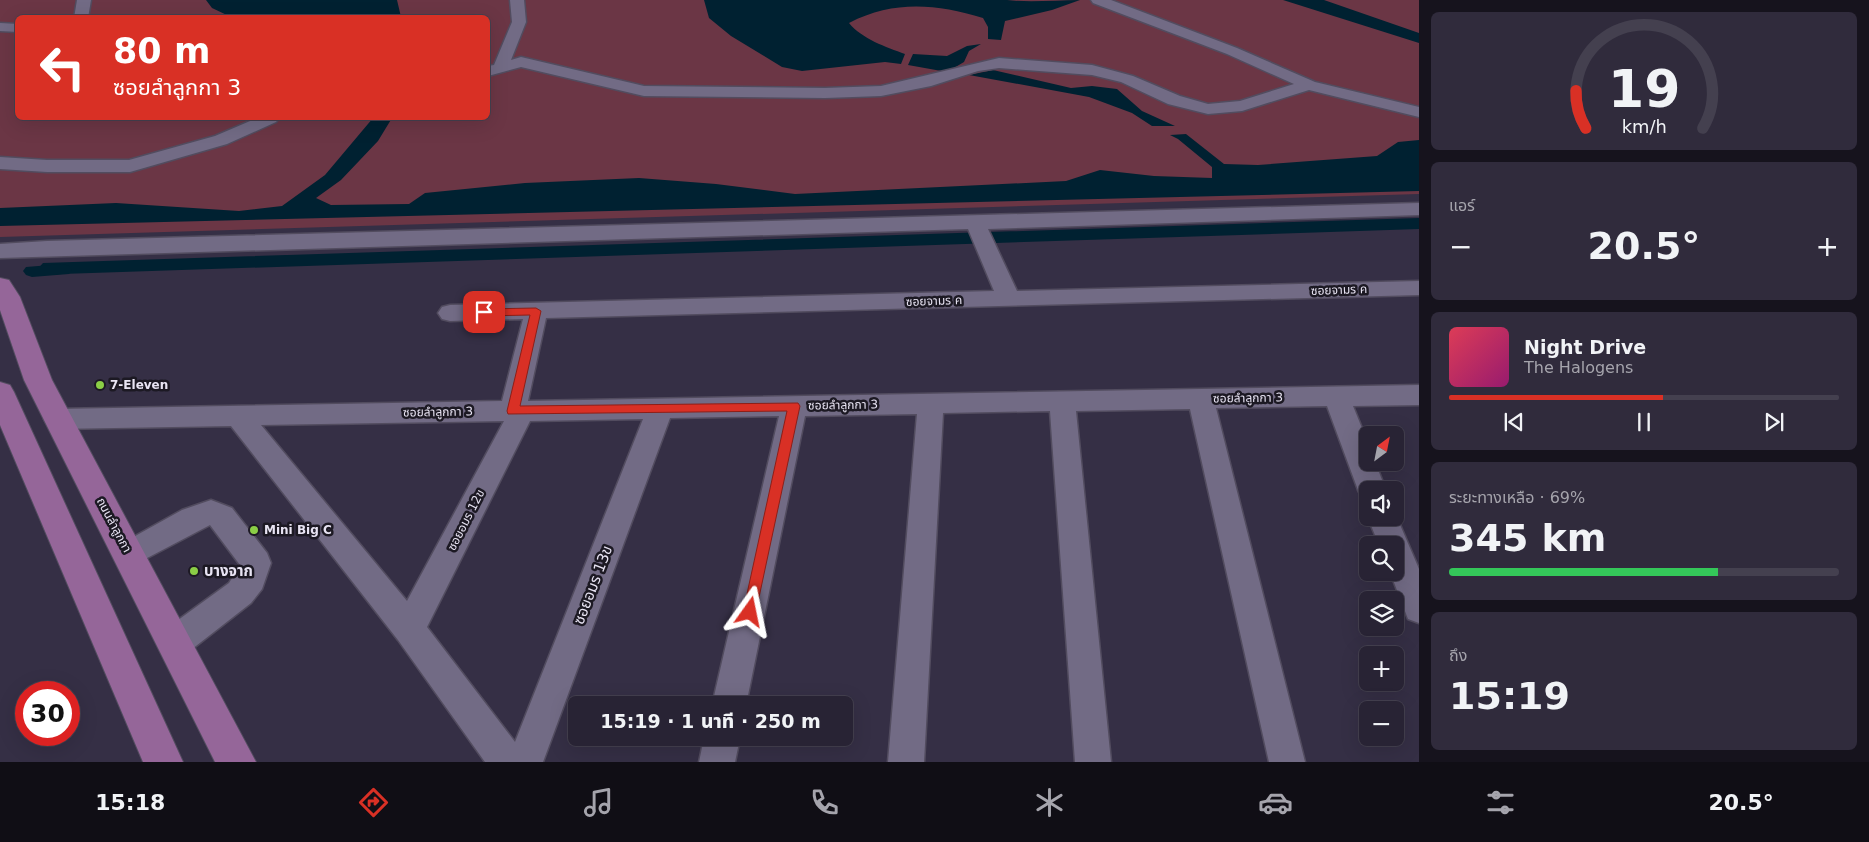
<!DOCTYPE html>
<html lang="th">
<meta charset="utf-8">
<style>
body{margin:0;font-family:"DejaVu Sans","Noto Sans Thai",sans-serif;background:#302b3c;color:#f1f3f6;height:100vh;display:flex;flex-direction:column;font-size:19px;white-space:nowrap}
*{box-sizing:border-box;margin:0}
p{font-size:16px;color:#a5a4ac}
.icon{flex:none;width:28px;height:28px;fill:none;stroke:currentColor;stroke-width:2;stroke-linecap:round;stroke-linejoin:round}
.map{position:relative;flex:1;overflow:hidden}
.side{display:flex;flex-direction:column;gap:12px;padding:12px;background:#16131d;width:450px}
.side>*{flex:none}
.guide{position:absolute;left:15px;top:15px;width:475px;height:105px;border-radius:8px;box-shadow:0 5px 20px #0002,0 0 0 1px #44404f;background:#d93025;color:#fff;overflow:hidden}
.needle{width:32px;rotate:32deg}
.fabs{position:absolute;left:1359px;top:426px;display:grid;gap:10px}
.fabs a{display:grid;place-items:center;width:45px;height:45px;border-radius:8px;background:#282334;box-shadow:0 5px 20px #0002,0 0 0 1px #44404f;font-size:25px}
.speed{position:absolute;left:15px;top:681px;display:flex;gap:10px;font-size:25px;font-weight:700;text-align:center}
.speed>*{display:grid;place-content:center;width:65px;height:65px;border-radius:50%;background:#282334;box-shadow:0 5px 20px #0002,0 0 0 1px #44404f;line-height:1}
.speed .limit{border:8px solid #d22;background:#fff;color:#111}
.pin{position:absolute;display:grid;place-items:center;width:42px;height:42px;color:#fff;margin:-21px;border-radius:10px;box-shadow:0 2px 8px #0006}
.me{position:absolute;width:55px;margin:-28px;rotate:12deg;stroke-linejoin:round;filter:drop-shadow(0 0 4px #0008)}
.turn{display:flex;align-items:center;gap:18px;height:105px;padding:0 15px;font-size:22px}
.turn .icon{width:65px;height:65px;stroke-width:2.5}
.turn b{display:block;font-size:35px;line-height:42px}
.big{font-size:38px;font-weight:800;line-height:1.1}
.side .card{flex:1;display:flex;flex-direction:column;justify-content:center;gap:8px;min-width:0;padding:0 18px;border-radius:8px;background:#302b3c}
.side .dial{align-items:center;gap:0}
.dial svg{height:130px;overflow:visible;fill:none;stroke:#44404f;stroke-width:7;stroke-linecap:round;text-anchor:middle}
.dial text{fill:#f1f3f6;stroke:none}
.song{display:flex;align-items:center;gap:15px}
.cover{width:60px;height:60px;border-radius:8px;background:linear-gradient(135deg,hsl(350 70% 55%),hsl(320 70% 35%))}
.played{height:5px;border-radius:2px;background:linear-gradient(90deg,#d93025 55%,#44404f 55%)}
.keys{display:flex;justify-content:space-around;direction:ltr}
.heat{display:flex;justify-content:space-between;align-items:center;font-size:28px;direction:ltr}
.charge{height:8px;border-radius:4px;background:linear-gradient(90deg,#34c759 69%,#44404f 0)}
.trip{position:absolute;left:568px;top:696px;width:285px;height:50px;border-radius:8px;background:#282334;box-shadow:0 5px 20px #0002,0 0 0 1px #44404f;font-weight:800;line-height:50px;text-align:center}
.menu{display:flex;height:80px;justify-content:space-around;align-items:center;background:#100e15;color:#a5a4ac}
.menu .icon{width:35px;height:35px}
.menu .selected{color:#d93025}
.menu b{font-size:22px;color:#f1f3f6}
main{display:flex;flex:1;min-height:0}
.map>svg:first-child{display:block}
.green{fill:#6b3645;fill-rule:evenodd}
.water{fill:#002131}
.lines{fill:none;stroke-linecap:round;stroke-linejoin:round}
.canal{fill:#002131;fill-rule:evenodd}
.minor-casing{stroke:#524c5f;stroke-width:3}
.major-casing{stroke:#524c5f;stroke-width:2}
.minor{fill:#726b85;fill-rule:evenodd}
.major{fill:#956699;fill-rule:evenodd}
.route{fill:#d93025;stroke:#8d1f18}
.poi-dot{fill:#8bce46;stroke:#1c1923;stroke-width:2}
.labels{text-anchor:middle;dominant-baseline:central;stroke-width:5;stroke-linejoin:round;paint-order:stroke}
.street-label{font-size:12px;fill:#e8e4f3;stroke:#1c1923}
.poi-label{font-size:12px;font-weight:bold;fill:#e8e4f3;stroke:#1c1923;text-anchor:start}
.near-poi-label{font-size:15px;font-weight:bold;fill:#e8e4f3;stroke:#1c1923;text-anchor:start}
.near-street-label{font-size:15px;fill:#e8e4f3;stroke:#1c1923}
</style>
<main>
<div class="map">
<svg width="1419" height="762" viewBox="0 0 1419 762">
<rect width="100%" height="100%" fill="#352f45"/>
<!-- green -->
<path class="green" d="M0,0H1419V194L0,237ZM18,18H488V118H18Z"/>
<!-- water -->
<path class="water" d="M206,0H397L401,17H231L212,8Z
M704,0H1007C1031,3 1055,0 1080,0L1052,10L1005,21L1001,40L988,39V27L983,18C936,4 894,0 849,23C862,39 886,47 905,54L901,64L885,62L802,71L782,67L731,36L709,18Z
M1283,0H1324L1419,33V43Z
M981,44L969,51L964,62L947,72L908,65L913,54L947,56L967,46Z
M993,70L1071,88L1092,86L1117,89L1142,111L1175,126H1152L1132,113L1089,97L969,75Z
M373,118H392L378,141L341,180L316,198L331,205L409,204L425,193L525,183L639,178L716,184L795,194L1066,181L1100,170L1154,176L1212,178V167L1178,139L1170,135L1186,134L1224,164L1258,165L1377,156L1398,142L1419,140V191L0,226V208L116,203L239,211L282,206L325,175Z
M1419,218V229L32,275L43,263Z"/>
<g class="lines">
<!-- canal -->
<path class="canal" d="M63,264L69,266L72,270L69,274L32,277L26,275L23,271L26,267Z"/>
<defs>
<path id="minor" d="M77,0H91L88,18H74Z
M510,0H524L526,22L511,60L521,57L644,86L825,88L881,86L999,58L1092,65L1133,76L1180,96L1208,104L1240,101L1294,84L1227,54L1093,3L1091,0H1111L1237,48L1315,82L1419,107V117L1309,90L1242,111L1208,114L1168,104L1121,82L1092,75L999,68L978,71L931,86L881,96L825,98L644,96L521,67L488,76V66L494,65L512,22Z
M0,23L18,24V32L0,31Z
M257,118H279L276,122L227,144L130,172H47L0,169V157L47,160H129L215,136Z
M1419,203V215L988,229L1017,291L1419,281V295L546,318L528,401L1419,385V405L1353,406L1368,443V462H1375L1386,490H1368V500L1362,498L1358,490L1327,406L1216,408L1305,762H1269L1190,409L1076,411L1111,762H1075L1050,411L943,413L924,762H888L917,414L805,416L746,705H712L779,416L670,418L543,762H485L398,640L231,426L57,429L48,426L44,419L48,412L57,409L502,401L523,319L450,321L442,319L438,313L442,307L450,305L994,291L968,229L0,258V244L47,241ZM643,419L515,742L427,627L530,421ZM504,421L407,601L261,425Z
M211,500L232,508L267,553L271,563L262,589L251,603L187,653L175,658L163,653L159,642L163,631L229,583L240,565L210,525L130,567L119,563L115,554L119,545L182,510Z
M1395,513L1419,569V623L1408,619L1390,572H1395V545H1379L1368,518H1395Z
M704,738H740L735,762H699Z"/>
<path id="major" d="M0,278L9,280L20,297L52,380L256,762H215L24,380L0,310Z
M0,382L10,385L14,392L183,762H143L0,425Z"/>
</defs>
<!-- minor casing -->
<use href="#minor" class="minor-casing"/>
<!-- major casing -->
<use href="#major" class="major-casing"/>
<!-- minor -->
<use href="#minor" class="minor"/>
<!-- major -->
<use href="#major" class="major"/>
</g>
<!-- route -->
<path class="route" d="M536,308L541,311L520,406L798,403L800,406L755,616L750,618L745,616L743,612L787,411L508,414L507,411L530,315L484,316L479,312L484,309Z"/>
<!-- markers -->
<g class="poi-dot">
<circle cx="100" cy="385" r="5"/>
<circle cx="254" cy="530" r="5"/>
<circle cx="194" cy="571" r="5"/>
</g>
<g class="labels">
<!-- street labels -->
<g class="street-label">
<text transform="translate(1339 290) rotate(-2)">ซอยจามร ค</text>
<text transform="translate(934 301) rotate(-2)">ซอยจามร ค</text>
<text transform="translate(1248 398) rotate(-1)">ซอยลำลูกกา 3</text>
<text transform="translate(843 405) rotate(-1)">ซอยลำลูกกา 3</text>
<text transform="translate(438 412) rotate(-1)">ซอยลำลูกกา 3</text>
<text transform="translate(466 520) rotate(-63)">ซอยอมร 12ข</text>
<text transform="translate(114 525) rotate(62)">ถนนลำลูกกา</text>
</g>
<!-- poi labels -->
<g class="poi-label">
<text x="110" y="385">7-Eleven</text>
<text x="264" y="530">Mini Big C</text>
</g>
<!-- near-poi labels -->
<g class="near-poi-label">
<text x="204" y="571">บางจาก</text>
</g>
<!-- near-street labels -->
<g class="near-street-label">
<text transform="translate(593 585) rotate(-69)">ซอยอมร 13ข</text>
</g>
</g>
</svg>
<div class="fabs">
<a><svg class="needle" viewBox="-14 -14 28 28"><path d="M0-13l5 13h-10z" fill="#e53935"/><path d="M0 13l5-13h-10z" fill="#a5a4ac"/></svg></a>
<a><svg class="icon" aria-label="sound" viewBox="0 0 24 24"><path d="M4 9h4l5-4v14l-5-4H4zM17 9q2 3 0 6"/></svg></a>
<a><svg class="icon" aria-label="search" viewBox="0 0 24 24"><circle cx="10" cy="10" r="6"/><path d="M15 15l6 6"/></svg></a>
<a><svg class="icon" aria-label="layers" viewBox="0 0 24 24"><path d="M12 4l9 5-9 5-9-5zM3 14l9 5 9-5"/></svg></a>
<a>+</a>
<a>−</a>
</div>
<div class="speed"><div class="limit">30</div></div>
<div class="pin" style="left:484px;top:312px;background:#d93025"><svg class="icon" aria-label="arrive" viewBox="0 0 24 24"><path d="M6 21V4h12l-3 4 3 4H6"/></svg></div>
<svg class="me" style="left:750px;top:612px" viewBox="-20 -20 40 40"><path d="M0-17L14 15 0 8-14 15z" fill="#d93025" stroke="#fff" stroke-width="4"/></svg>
<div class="trip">15:19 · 1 นาที · 250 m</div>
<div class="guide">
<div class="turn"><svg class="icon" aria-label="left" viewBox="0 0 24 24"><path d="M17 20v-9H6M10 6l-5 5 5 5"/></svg><div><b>80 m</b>ซอยลำลูกกา 3</div></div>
</div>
</div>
<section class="side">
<div class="card dial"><svg viewBox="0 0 100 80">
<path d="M14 69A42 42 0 1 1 86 69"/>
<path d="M14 69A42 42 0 0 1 8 46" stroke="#d93025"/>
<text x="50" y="56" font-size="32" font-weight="700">19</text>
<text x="50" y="72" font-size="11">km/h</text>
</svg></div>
<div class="card"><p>แอร์</p>
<div class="heat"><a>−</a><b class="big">20.5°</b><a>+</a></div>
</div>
<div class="card">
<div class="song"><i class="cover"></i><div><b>Night Drive</b><p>The Halogens</p></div></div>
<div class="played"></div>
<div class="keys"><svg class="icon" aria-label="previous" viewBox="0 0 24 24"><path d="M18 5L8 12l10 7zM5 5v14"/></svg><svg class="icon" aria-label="pause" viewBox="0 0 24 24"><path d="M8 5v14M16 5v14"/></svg><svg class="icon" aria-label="next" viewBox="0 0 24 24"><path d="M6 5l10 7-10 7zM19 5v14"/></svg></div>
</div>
<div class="card"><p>ระยะทางเหลือ · 69%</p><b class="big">345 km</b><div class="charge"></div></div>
<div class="card"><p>ถึง</p><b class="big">15:19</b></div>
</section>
</main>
<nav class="menu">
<b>15:18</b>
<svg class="icon selected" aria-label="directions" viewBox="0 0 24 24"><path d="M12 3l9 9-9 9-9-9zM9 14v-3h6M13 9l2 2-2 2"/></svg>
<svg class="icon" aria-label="music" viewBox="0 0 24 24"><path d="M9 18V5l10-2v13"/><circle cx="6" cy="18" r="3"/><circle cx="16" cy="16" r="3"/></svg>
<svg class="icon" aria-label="phone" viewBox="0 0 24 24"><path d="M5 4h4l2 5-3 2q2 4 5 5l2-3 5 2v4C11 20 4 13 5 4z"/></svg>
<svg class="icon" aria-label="climate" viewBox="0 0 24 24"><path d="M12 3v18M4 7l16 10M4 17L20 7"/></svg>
<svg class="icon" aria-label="car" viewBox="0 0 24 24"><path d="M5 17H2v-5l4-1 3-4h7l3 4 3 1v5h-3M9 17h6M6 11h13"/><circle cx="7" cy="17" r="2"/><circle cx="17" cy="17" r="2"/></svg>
<svg class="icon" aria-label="filters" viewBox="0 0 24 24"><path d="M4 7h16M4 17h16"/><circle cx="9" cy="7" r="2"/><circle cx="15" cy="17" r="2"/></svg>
<b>20.5°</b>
</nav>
